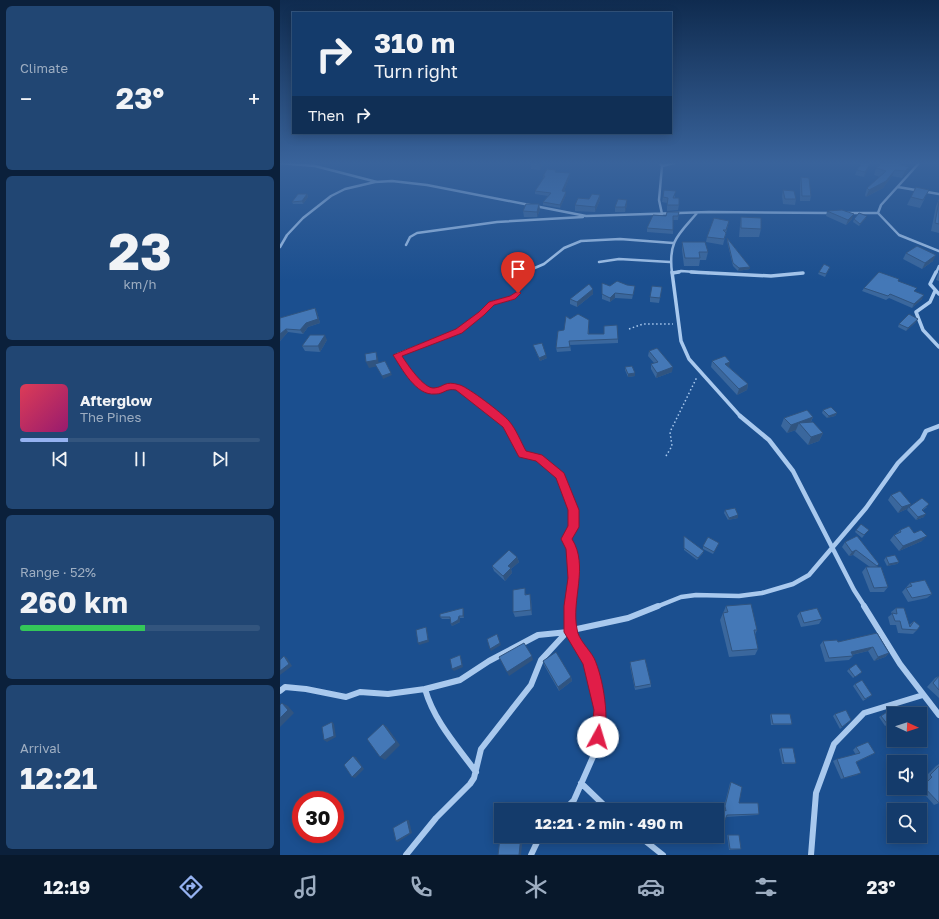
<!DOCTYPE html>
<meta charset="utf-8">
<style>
body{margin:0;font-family:"Golos Text",sans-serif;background:#214673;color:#f1f3f6;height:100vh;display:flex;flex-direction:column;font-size:15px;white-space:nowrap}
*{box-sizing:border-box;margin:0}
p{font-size:13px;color:#9dadc1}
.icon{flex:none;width:22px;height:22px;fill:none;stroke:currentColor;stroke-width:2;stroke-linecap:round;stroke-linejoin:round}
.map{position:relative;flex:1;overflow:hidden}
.panel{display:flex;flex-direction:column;gap:6px;padding:6px;background:#0b203b;width:280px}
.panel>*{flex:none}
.guide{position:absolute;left:12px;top:12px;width:380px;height:122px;border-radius:0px;box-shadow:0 2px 10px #0003,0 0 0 1px #33557e;background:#143b6b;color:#f1f3f6;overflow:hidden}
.needle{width:26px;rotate:93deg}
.fabs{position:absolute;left:607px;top:707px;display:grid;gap:8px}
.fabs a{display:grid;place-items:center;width:40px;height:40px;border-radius:0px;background:#143b6b;box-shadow:0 2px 10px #0003,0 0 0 1px #33557e;font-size:20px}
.speed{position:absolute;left:12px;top:791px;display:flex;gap:8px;font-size:20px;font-weight:700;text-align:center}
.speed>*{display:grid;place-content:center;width:52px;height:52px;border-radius:50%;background:#143b6b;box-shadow:0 2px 10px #0003,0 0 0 1px #33557e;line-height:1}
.speed .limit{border:6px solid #d22;background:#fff;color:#111}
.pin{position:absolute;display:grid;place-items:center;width:34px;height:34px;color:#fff;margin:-41px -17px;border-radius:50% 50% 50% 0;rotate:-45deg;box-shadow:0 0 4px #0007}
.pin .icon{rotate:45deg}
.me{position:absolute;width:44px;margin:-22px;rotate:6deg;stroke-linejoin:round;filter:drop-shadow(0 0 3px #0008)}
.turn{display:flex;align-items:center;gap:14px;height:84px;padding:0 16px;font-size:18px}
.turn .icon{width:52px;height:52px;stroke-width:2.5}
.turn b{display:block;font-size:28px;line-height:34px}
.then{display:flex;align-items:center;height:38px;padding:0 16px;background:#0003;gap:8px;font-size:15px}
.big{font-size:30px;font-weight:700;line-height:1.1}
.panel .card{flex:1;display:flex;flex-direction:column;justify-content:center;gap:6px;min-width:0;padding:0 14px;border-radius:6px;background:#214673}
.panel .dial{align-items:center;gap:0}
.dial b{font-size:52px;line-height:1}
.song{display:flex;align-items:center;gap:12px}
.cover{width:48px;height:48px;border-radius:6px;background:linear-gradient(135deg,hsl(350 70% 55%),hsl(320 70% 35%))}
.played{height:4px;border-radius:2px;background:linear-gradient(90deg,#95b2f1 20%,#33557e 20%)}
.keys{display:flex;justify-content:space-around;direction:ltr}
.heat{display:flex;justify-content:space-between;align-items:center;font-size:22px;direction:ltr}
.charge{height:6px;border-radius:3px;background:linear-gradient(90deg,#34c759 52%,#33557e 0)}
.trip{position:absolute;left:214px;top:803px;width:230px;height:40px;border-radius:0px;background:#143b6b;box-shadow:0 2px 10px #0003,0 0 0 1px #33557e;font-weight:700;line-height:40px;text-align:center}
.dock{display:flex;height:64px;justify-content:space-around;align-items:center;background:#08182b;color:#9dadc1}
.dock .icon{width:28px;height:28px}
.dock .active{color:#95b2f1}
.dock b{font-size:18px;color:#f1f3f6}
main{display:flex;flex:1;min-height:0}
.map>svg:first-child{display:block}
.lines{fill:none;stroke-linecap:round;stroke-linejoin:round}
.path{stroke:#a9c9ee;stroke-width:1.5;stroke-dasharray:1.5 2.5;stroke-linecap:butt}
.minor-far3{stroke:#a9c9ee;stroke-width:2.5}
.minor-far2{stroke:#a9c9ee;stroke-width:3.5}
.minor-far1{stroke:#a9c9ee;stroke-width:4.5}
.minor{stroke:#a9c9ee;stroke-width:6}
.wall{fill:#3a679d}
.shaded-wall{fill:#305480}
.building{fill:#4478b7;stroke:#305480}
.route{fill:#e11d48;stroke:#92132f}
</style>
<main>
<section class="panel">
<div class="card"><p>Climate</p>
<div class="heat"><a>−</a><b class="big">23°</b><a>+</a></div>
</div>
<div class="card dial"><b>23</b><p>km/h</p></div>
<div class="card">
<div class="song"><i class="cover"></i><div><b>Afterglow</b><p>The Pines</p></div></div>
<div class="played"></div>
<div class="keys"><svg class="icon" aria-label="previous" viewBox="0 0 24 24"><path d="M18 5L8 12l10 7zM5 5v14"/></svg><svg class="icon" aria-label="pause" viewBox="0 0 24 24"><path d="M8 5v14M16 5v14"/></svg><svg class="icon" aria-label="next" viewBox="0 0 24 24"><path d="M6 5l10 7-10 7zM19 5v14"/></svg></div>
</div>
<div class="card"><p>Range · 52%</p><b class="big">260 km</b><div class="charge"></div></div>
<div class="card"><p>Arrival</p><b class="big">12:21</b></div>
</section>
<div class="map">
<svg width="659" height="855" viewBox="0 0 659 855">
<rect width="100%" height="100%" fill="#1b4f8f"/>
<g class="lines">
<!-- path -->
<path class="path" d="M349,329L363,324H393
M386,456L392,446L390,432L417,377"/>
<!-- minor-far3 -->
<path class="minor-far3" d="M379,162L382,166L379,200L382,214
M640,162L601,205L598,213L619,235L659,251
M0,163L35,166L97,182
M382,166L398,162
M618,187L659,194
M566,213H598
M126,245L130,237L137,233L217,222L303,217
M0,247L7,235L23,218L51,196L65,189L95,182L112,181L147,185L306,216L429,212L551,213
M319,262L339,259L390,262
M243,273L264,264L284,248L301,241L340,239L393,243
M392,273C388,241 398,235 417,213
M394,273L401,271L429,273
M656,273L659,266"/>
<!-- minor-far2 -->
<path class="minor-far2" d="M392,272L401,341L409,359L461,417
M411,272L491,276L523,273
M656,272L650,284L659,294
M392,273L399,272
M655,291L650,302L636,312L643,330L659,347
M219,417C209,410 189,392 179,388C167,383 165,390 156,392C142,395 124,365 117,355L179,331L202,314L212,303L232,298L238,293V286L244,272"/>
<!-- minor-far1 -->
<path class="minor-far1" d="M217,416L227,424L243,454L259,458L280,476L294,510L293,527L286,539C299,559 292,585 290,607
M460,416L489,440L513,471L574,590L585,607
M376,607L401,597L416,595L459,596L482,593L513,584L529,575L586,508L618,463L642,439L646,431L659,426"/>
<!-- minor -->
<path class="minor" d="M584,606L620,664L659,715
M145,689L180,680L209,661L258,635L288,632
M0,691L5,687L26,689L66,697L80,692L108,694L145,689C154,721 177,746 196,772
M301,783L329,810
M284,810L294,800L316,750L321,710L309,662L290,632V606
M359,836L383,855
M126,855L156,818L190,784L194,778L201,749L251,685L261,660L285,634L297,629L348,618L378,606
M251,855L260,836
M531,855L536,793L554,744L584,713L643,695"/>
</g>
<!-- wall -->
<path class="wall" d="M251,162H263L260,170L251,169Z
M629,167L626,174L622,178L612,176L603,188L586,197L585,195L587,188L600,177L594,175L596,168Z
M588,169L584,177L575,175L577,170Z
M276,170V172L290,176L284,191L286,192V195L280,208L263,205V202L268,196L255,194V191L263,179V176Z
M521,177L531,196L530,201H520V182Z
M384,190L395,196V198L399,205L398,210L387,211V203L382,202Z
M503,190L516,199L515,205L503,204L502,196Z
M27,194L28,197L23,204H13L12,202Z
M320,195V200L315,212L295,211V205Z
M631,197L645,198L640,208L627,205Z
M659,199V233L651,231L656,206Z
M259,204L260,210L257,217H244L243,211Z
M347,205L345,212H335V207Z
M547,211L572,219L566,225L546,216Z
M399,212L398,220H393V234L367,232V228L386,216Z
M461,217L481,229L479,237H459L460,225Z
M586,218L579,226L573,222L574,219Z
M449,221L443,245L426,242L427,237Z
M447,238L470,267V269L458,271L453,266L447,241Z
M402,242L428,252L426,260H420L419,266H404L402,250Z
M626,253L653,261L642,269L623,259Z
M550,267L545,277L538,274L539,272Z
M659,271V281L656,280Z
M618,281L635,291L642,299L632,308L609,298L606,300L582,291L584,288Z
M322,283L330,286L354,291L352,299L335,298L330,302L322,299Z
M313,289V294L297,307L290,304V299Z
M381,293L379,303L370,302V297Z
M35,308L37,312L40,323L28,327L23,334L8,332L0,341V318Z
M290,319L309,323V334L338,339V343L290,345L291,351L277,352L276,348L284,330Z
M636,322L626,331L618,327L619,324Z
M47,340L40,352L25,351L22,346Z
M253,345L267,358L260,361L254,347Z
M369,351L392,372L376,378L371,369V364L374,363L368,356Z
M432,361L449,367L468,384L467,390L457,395L431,367Z
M345,367L355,373V376L348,377L345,370Z
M543,410L557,413L555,416L547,418L542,413Z
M533,417L531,422L543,433L539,441L528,445L515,431L516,430L507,433L501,426L504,418Z
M611,495L631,504L627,509L618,513L608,500Z
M629,507H647L642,511L644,517L636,520L627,510Z
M445,510L458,518L448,520L444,513Z
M576,530L587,532L582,538L575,532Z
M620,530L642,541L619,551L610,540L614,535L617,533Z
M404,536L423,553L417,560L404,550Z
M565,542L599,564L597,567L608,587L604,592H590L582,572L586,567H590L573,555L569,556L562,547Z
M438,545L433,554L423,549V546Z
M237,557L239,562L231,569L232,573L225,581L214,571L212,566Z
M606,557L619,562L617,564L607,566L604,560Z
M630,583L652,594L647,598L628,602L622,592Z
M246,593V594L251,599L252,615L235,617L233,612Z
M446,606L477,630L475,635L478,649L475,655L449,657L440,620Z
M616,608L629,625L634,621L637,630L633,634L618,633L616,625H610L608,617L612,614L611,612Z
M184,610V618H180V622L172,626L171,624L170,619H162L160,617Z
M520,612L542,619L539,624L521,627L517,616Z
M597,633L609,653L605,657L594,661L588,651L572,655L573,656L569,660L545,662L540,645L543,641L558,642Z
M263,661L291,677L292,681L279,691L264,665Z
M350,662L371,684V687L355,690L350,666Z
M569,669L582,672L573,678L567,671Z
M659,676V698L647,687L655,678Z
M575,684L592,695L583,701L573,686Z
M610,710L614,721L605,726L599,717Z
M491,714L512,724L510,725H491L490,715Z
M555,714L571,720L560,729L553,716Z
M576,747L591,755L577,762V775L561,779L553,761L557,759L576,755L573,750Z
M501,748L516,763L514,764H502L499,749Z
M659,764V803L654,805L639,788H640V786L646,779L645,777L656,766Z
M451,782L459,803L479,814L477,815L446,817L440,831L438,832L437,831V810H430L433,803L434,802L444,809V807L450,783Z
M447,835H448L461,849L449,850Z"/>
<!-- shaded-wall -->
<path class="shaded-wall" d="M259,162H263L260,170Z
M590,164L588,169L584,177L585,172Z
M629,167L626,174L622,178L625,171Z
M615,170L612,176L603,188L586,197L589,190Z
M290,173V176L283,194L282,191Z
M286,192V195L280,208V205Z
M27,194L28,197L23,204L22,201Z
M320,195V200L315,212V207Z
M347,200V205L345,212V207Z
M259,204L260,210L257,217V212Z
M574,214L572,219L566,225L568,220Z
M587,216L586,218L579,226L580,224Z
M656,255L653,261L642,269L645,263Z
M470,267V269L458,271L459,268Z
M313,289V294L297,307V302Z
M335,293V298L330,302V298Z
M644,295L642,299L632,308L634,304Z
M35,308L37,312L40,323L28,327L23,334L20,330Z
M638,319L636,322L626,331L628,328Z
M6,329L8,332L0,341V334Z
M45,335L47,340L40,352L38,346Z
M96,352L98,358L99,366L89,368L86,362Z
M266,355L267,358L260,361L259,358Z
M450,362L449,368L445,364Z
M393,367L392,372L376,378L377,373Z
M111,373L112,375L103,379L102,376Z
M355,373V376L348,377V374Z
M468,384L467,390L457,395L459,389Z
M557,413L555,416L547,418L549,416Z
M533,417L529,425L519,423L516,430L507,433L511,425Z
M543,433L539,441L528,445L531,437Z
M631,504L627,509L618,513L622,507Z
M646,514L644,517L636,520L638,517Z
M458,515V518L448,520L449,518Z
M647,536L642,541L619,551L623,546Z
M576,550L573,555L569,556L572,552Z
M237,557L239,562L231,569L232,573L225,581L223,576L228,566Z
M619,562L617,564L607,566L609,564Z
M250,594L251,599L252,615L251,610Z
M183,608L184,610V618L183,616Z
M179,616L180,618V622L172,626L171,624Z
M146,627L147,629L149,642L139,645L138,643Z
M217,634L221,645L211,651L210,649Z
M593,647L588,651L567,656L571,652Z
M609,653L605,657L594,661L598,657Z
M180,655L181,657L183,667L174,671L172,669Z
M4,656L7,658L12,666L0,675V671Z
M252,656L253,660L229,676L227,672Z
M291,677L292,681L279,691L278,687Z
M2,703L8,706L14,713L0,727V718Z
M52,722L54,724L56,737L47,742L44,740Z
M103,724L107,727L120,745L105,760L100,757Z
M73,756L76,757L84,769L75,778L72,777Z
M581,773L577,775L561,779L564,778Z
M127,820H129L132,833L118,842L116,841Z
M241,836L243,837L241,855H239Z"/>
<!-- building -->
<path class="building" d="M582,162L590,164L585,172L577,170Z
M604,162H613L629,167L625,171L615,170L606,181L589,190L587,188L606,171L596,168Z
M267,169L276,170L275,172L290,173L282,191L286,192L280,205L263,202L271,193L255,191L265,176H263Z
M521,177L529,178L531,196H522Z
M636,187L649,190L643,200L631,197Z
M384,190L396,191L393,198H399V205H387L388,198L383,197Z
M503,190L514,191L516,199H505Z
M18,194H27L22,201L12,202Z
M312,194L320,195L315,207L295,205L298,198L309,199Z
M338,199L347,200L345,207H335Z
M659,201V224L655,223Z
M246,204H259L257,212L243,211Z
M562,210L574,214L568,220L547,211Z
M387,212H399L398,216H393V230L367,228L373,215L386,216Z
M579,213L587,216L580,224L574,219Z
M461,217L481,218V229L461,228Z
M434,218L449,221L446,230H443L446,233L444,239L427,237Z
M447,238L470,267L459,268L453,263Z
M402,242H425L428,252H419L420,258H405Z
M637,246L656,255L645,263L626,253Z
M544,264L550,267L546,274L539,272Z
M599,272L619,279L618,281L637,288L634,291L644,295L634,304L610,294L608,296L584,288Z
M337,281L347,285L355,286L353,295L335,293L330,298L322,294V283L330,286Z
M309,284L313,289L297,302L290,299Z
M372,286L382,287L380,298L370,297Z
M35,308L38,319L26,323L20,330L6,329L0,334V318Z
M298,314L309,320L308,334H324V326L337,325L338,339L289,341L290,347L276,348L278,331L284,330L286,316L290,319Z
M629,314L638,319L628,328L619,324Z
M30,335H45L38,346H22Z
M262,343L266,355L259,358L253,345Z
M377,348L393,367L377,373L371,364L378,362L369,351Z
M96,352L97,360L86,362L85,354Z
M445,356L450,362L445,364L468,384L459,389L432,361Z
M105,361L111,373L102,376L95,364Z
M352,366L355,373L348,374L345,367Z
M551,407L557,413L549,416L543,410Z
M527,410L533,417L511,425L504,418Z
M533,422L543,433L531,437L519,423Z
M620,491L631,504L622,507L611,495Z
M642,498L649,504L642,510L646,514L638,517L629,507Z
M455,508L458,515L449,518L445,510Z
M581,524L589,530L584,535L576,530Z
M629,526L634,533L641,530L647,536L623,546L614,535L621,532L620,530Z
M404,536L424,551L418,558L404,548Z
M577,536L599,564L597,566L576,550L572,552L565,542Z
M428,537L439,543L434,552L423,546Z
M229,550L237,557L228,566L231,568L223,576L212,566Z
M615,555L619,562L609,564L606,557Z
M586,567H601L608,587L594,588Z
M645,580L652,594L632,598L626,588L632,586L630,583Z
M245,588V595L250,594L251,610L233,612V590Z
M471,604L477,630H474L478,649L452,651L443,613L448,612L446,606Z
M183,608V616H179L178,620L171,624L170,617H160V614Z
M537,608L542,619L524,623L520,612Z
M616,608H624L630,627L634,621L640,626L637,630L622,629L620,621H615L612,613L617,614Z
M146,627L148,640L138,643L136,630Z
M597,633L609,653L598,657L593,647L571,652L573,656L549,658L543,641L557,640L558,642Z
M217,634L220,643L210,649L207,639Z
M244,643L252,656L227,672L219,657Z
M276,652L291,677L278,687L263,661Z
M180,655L182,665L172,669L170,659Z
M4,656L9,664L0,671V660Z
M365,659L371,684L355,687L350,662Z
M576,664L582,672L575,677L569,669Z
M659,676V690L653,683Z
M582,680L592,695L585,699L575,684Z
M2,703L8,710L0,718V705Z
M566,710L571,720L562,727L555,714Z
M610,710L614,715V721L608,725L601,716Z
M491,714H510L512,724H493Z
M52,722L54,736L44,740L42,727Z
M103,724L116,742L100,757L87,739Z
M588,742L595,753L576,762L581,773L564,778L557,759L580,753L576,747Z
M501,748H513L516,763H504Z
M73,756L82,767L72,777L64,765Z
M659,766V803L643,786L652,777L650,775Z
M451,782L462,787L459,803H478L479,814L447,815L440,831L437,829V810H431L434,802L446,811L445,806Z
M127,820L130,833L116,841L113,828Z
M221,830V836H241L239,855H218Z
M448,835H459L461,849H450Z"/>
<!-- sky -->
<linearGradient id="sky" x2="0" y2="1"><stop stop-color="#0f2b4f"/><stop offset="0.58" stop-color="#39639b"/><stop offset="1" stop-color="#39639b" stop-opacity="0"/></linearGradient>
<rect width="659" height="281" fill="url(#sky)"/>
<!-- route -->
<path class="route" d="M238,291L241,293L235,299L214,305L204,315L182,333L122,356C127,364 144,389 154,388C165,387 164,380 180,385C189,388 222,413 229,421C236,429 241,442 246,451L262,455L284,473L299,510V527L292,539C309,566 291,600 297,629C298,639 309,649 314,658C323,677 331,722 322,742L318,744L313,742L311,737L314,710L303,664L284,632V606L288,578L286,549L281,539L288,526V510L276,478L256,461L239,457L223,427L176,390C165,388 165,394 155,394C136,396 122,369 113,355L176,329L199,312L209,302L230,296Z"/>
</svg>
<div class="fabs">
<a><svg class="needle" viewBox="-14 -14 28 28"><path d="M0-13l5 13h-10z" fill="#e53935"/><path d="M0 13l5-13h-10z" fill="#9dadc1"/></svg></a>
<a><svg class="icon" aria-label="sound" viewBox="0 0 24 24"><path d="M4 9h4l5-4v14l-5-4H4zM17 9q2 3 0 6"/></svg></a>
<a><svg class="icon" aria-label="search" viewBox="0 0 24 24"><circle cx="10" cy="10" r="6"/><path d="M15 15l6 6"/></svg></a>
</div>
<div class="speed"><div class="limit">30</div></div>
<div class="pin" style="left:238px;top:293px;background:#d93025"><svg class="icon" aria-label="arrive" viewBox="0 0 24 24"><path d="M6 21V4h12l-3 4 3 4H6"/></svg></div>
<svg class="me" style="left:318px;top:737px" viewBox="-20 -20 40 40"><circle r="19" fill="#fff"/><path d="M0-13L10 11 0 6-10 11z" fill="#e11d48"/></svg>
<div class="trip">12:21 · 2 min · 490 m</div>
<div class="guide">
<div class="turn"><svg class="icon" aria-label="right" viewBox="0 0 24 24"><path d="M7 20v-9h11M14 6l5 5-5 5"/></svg><div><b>310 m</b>Turn right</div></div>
<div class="then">Then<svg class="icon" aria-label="right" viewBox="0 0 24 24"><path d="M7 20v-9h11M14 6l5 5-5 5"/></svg></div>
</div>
</div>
</main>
<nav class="dock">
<b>12:19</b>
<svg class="icon active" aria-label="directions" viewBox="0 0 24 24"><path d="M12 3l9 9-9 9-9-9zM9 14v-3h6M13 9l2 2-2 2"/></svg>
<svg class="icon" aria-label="music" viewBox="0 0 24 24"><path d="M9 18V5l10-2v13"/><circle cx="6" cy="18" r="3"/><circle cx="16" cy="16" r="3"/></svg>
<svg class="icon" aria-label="phone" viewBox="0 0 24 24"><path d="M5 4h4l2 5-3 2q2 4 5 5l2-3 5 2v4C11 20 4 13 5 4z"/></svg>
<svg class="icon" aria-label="climate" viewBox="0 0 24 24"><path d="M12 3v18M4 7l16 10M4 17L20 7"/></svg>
<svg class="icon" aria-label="car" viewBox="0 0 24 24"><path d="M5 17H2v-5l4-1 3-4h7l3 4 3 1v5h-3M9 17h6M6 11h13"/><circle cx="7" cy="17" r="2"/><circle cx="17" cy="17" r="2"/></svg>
<svg class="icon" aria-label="filters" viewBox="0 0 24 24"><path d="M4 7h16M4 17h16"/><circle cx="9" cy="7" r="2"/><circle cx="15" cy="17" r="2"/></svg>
<b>23°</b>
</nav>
